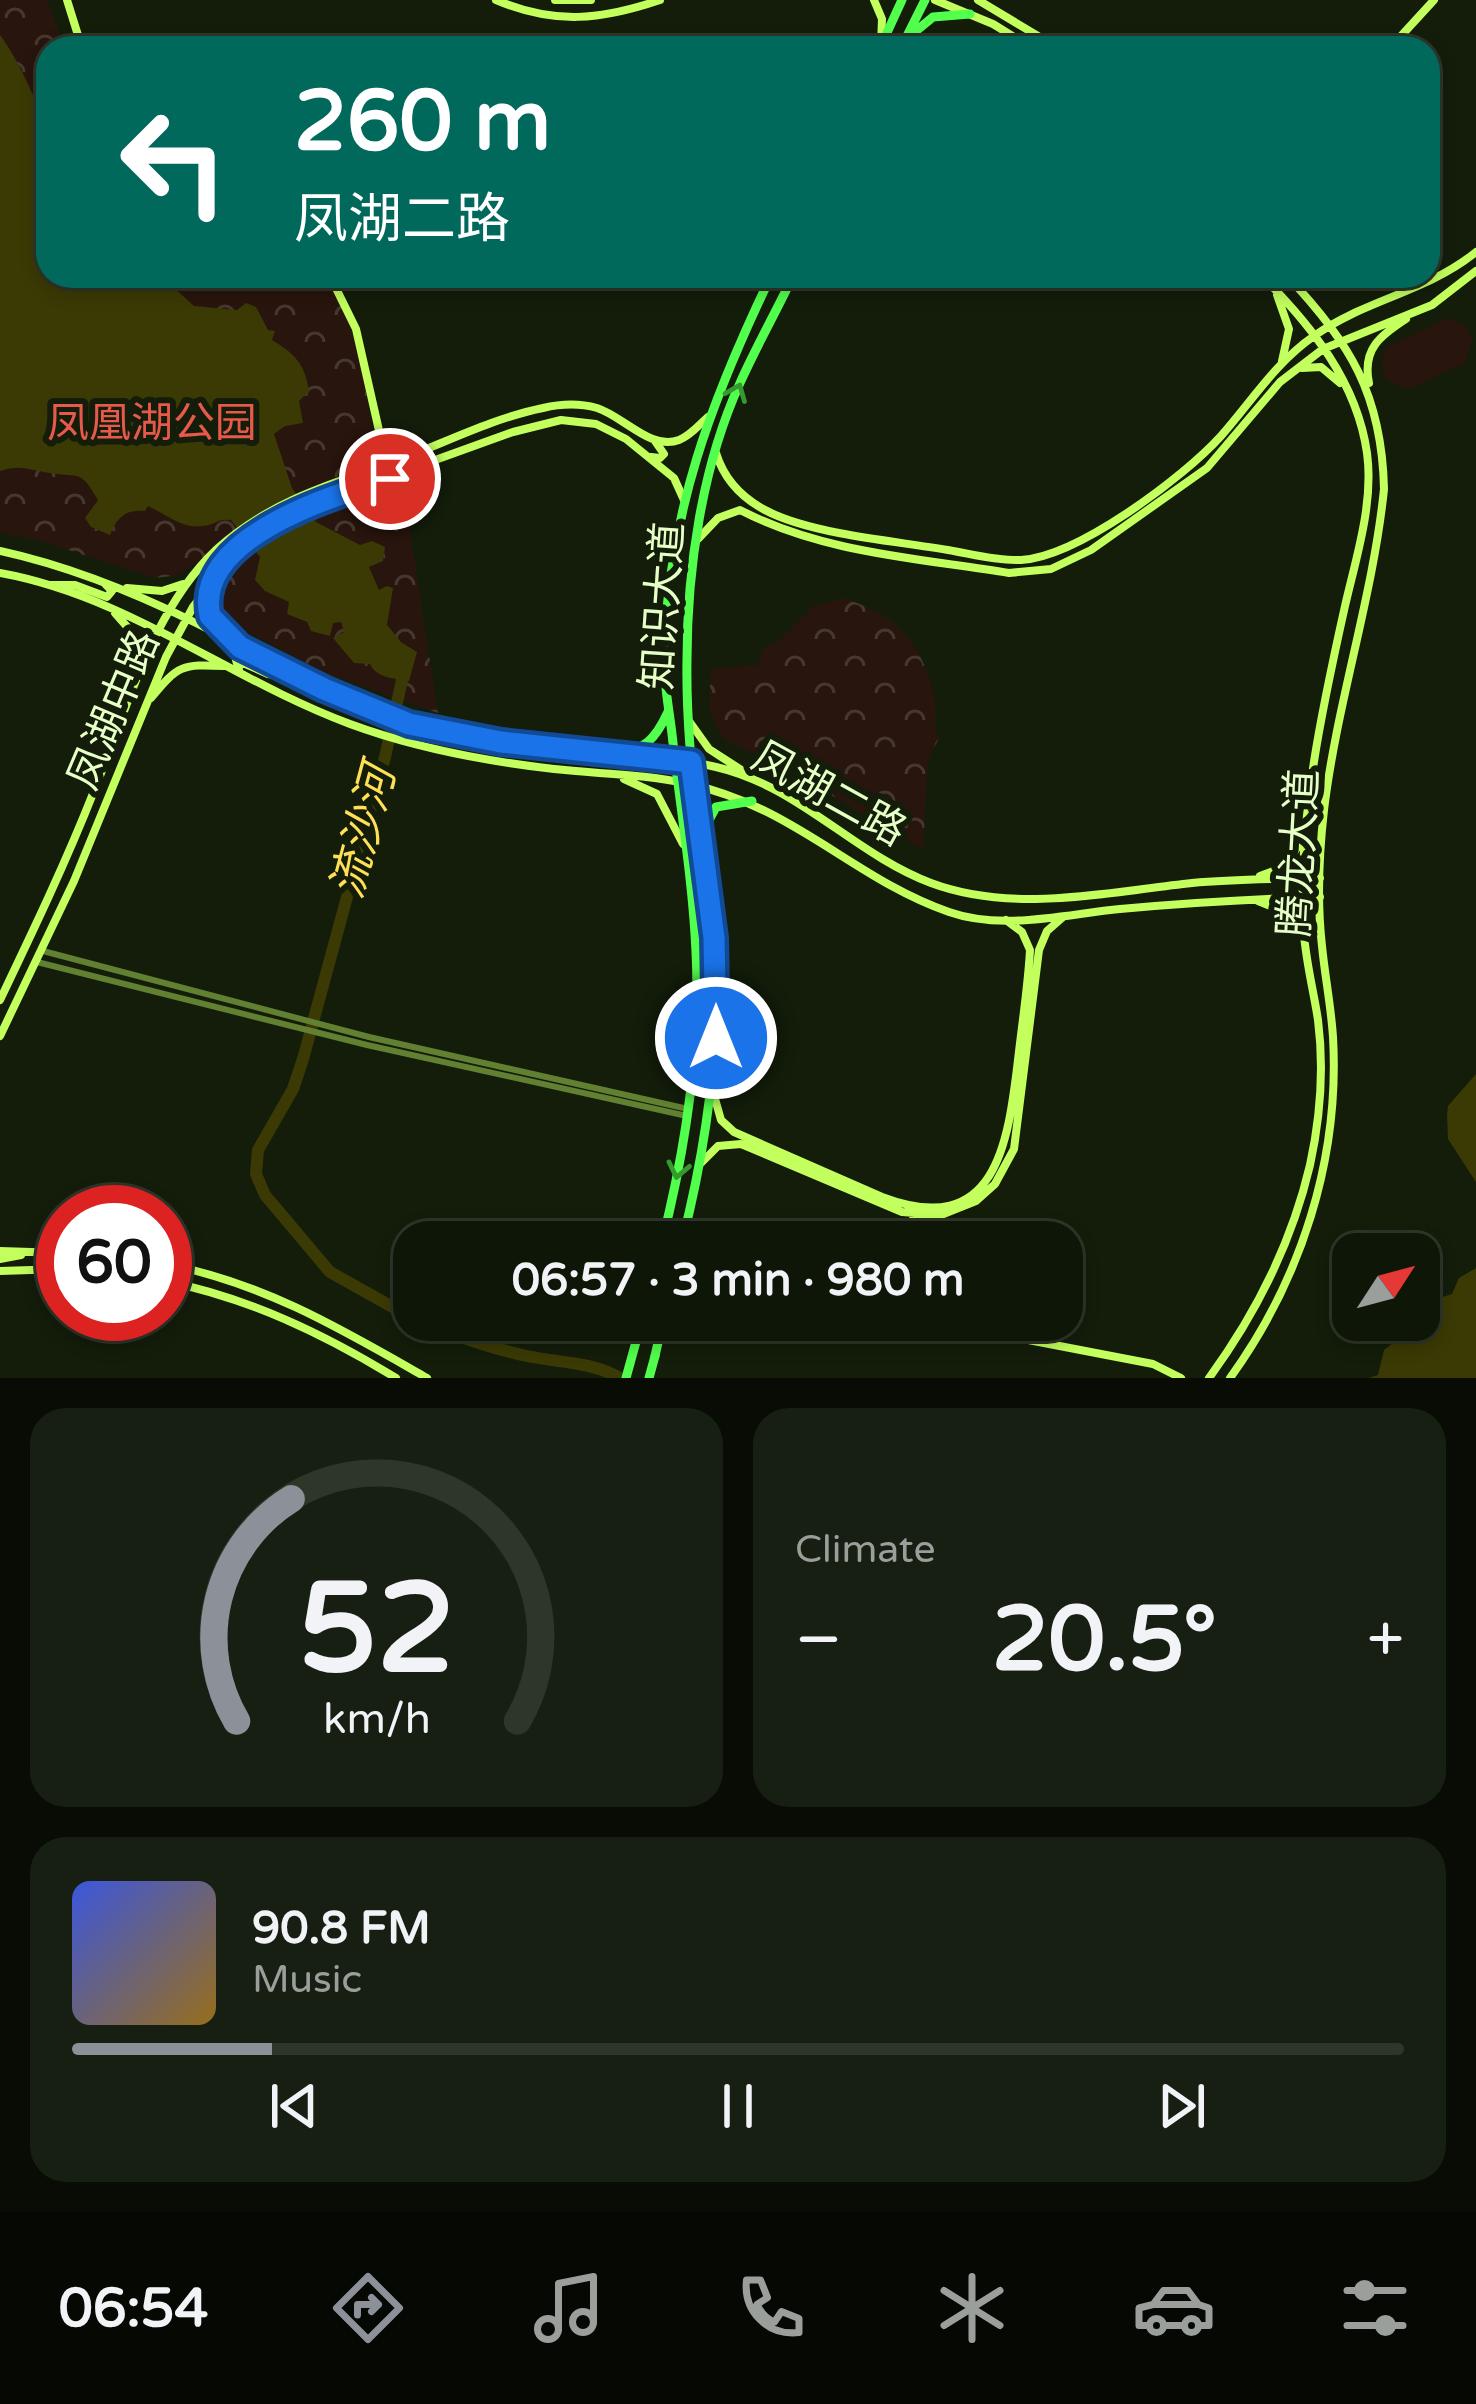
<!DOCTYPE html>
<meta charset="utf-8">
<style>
body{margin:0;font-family:"Varela Round","Noto Sans SC",sans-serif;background:#171f12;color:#f1f3f6;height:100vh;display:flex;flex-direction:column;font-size:45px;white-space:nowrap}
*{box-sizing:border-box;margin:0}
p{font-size:39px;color:#9b9f9c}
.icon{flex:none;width:66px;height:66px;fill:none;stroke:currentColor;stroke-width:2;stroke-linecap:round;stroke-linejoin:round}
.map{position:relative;height:1378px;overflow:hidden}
.panel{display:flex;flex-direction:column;gap:30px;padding:30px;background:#080c04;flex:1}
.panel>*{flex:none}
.hud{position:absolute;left:36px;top:36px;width:1404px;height:252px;border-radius:36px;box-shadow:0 6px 18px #0003,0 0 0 3px #2e3529;background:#00695c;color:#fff;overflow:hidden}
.needle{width:78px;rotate:54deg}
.buttons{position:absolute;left:1332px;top:1233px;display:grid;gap:24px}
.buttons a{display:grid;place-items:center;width:108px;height:108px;border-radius:24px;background:#0e1608;box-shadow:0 6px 18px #0003,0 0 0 3px #2e3529;font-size:60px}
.speed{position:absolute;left:36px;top:1185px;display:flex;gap:24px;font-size:60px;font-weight:700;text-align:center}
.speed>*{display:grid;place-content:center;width:156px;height:156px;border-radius:50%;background:#0e1608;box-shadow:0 6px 18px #0003,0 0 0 3px #2e3529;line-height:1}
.speed .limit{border:18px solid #d22;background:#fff;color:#111}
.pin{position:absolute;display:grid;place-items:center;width:102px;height:102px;color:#fff;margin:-51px;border:6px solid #fff;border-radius:50%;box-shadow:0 3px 12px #0007}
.me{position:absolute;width:132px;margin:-66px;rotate:0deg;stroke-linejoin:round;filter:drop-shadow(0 0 9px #0008)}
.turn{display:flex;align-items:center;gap:42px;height:252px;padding:0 60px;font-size:54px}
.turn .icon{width:156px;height:156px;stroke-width:2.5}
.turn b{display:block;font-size:84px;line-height:102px}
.big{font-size:90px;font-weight:700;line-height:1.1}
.panel .widget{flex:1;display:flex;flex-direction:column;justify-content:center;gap:18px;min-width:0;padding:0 42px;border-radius:36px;background:#171f12}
.panel .dial{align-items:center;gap:0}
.dial svg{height:312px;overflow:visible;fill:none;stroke:#2e3529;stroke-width:7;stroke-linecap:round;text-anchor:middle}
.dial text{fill:#f1f3f6;stroke:none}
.song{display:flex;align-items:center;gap:36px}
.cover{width:144px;height:144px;border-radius:18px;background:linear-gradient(135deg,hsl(230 70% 55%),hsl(40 70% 35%))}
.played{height:12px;border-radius:6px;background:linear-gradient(90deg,#8c9099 15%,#2e3529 15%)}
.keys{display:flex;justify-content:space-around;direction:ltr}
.heat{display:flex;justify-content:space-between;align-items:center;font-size:66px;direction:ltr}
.panel .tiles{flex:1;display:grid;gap:30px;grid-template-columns:1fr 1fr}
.widget:last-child{grid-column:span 2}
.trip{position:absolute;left:393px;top:1221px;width:690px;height:120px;border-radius:36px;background:#0e1608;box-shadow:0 6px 18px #0003,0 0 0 3px #2e3529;font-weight:700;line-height:120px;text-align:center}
.tabs{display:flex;height:192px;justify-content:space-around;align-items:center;background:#060903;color:#9b9f9c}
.tabs .icon{width:84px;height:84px}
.tabs .active{color:#8c9099}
.tabs b{font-size:54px;color:#f1f3f6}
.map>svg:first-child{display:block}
.grass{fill:#28150d}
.park{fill:url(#park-crowns)}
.water{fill:#3b3a05}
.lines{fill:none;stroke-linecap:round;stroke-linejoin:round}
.river{stroke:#3b3a05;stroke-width:12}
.street{stroke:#628031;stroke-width:6}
.secondary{stroke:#c3ff5d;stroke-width:8}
.primary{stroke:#52ff4d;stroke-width:9}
.primary-bridge{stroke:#52ff4d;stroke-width:9}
.oneway{stroke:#36992f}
.route-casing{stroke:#114b97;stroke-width:30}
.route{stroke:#1a73e8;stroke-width:21}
.labels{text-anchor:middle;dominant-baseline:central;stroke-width:12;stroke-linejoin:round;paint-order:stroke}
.park-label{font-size:42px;fill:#e7594a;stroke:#131d0a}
.street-label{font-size:42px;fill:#e5ffc6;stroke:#131d0a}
.water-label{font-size:45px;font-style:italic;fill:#ffdf54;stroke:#131d0a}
</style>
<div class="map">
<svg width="1476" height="1378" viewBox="0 0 1476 1378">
<defs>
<pattern id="park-crowns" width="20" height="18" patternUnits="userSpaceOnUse" patternTransform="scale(3)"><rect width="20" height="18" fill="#28150d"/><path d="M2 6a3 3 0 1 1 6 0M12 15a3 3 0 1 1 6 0" fill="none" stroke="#47382f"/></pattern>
</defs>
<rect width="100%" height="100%" fill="#131d0a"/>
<!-- grass -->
<path class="grass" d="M1447,318L1466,326L1473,340L1465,363L1408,389L1386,380L1381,360L1386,347Z"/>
<!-- park -->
<path class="park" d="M0,0H47L65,48H48V276H325C359,323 366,393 375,449L372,456L334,480L345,506L404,491L438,713L327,674L225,620L215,605L221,585L196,563L179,575L155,578L44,542L0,533Z
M844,598C895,616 918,636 933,691C938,707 932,721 939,738L928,760L923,850L786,768L729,742L720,734L709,711L711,669L758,665L762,650L783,637L813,606Z"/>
<!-- water -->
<path class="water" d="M0,35C17,57 50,123 47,150L36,160L48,174V276H161L194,306L237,310L246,303L256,307L268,330L275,331L272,340C295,354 305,364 309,391L299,401L303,423L285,426L274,434L292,488L316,522L360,545L372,541L385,547L383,561L369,567L379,590L387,586L393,588L387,625L401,642L417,652L409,681C395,678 377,679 370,664L354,663L333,638L344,632L341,622L333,623L330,636L311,631L307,622L287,614L289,602L265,591L255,580L260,557L231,520C218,518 215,525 203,526C181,529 166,514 148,506L145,511C125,509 117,518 110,535L91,527L85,518L98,500C80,469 81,478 50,473C29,470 21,464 0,471Z
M1476,1074V1182L1448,1139L1447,1115L1448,1106Z
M1476,1268V1378H1369L1378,1375L1384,1350L1409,1331L1411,1320H1419V1312L1433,1300L1452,1294L1459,1278Z"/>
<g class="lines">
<!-- river -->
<path class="river" d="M400,666L402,680L385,757L303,1059L293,1089L258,1150L256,1174L265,1195L330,1272L414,1319
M416,1320C452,1334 489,1348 527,1356C559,1363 590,1361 620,1378"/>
<!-- street -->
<path class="street" d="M43,951L369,1037L688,1109
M37,962L367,1045L687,1116"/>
<!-- secondary -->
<path class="secondary" d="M67,0L82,48
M496,0C555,25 601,20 660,0
M555,0H591
M874,0L882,19L881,45
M935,0L993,24L1032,48
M978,0L1058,48
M1390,48L1434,0
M330,276L356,329L390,479
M1277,295L1289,329L1282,361
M1302,368L1321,367L1340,383
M1369,383C1362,349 1380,336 1406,319
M716,453C733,508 788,523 839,533C875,540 912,544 948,550C972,554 997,561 1021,560C1077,557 1183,478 1221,436C1252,401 1275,363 1314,336C1364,300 1427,292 1476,252
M651,457L660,458L664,454L655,441
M698,539L718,518L740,510C823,553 917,558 1009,573L1051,569L1091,550L1207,468L1280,382L1323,349L1432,305L1476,271
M0,551C69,566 133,592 196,623C266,658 334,701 410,724C510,754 616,743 716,767C799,786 854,854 931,883C1014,914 1107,892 1192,883C1235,879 1277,879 1320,878
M0,573C128,596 231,680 350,724C415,748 484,761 554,769C599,774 645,774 689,784C795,807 854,879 949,912C1003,931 1066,914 1120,909C1187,903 1253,899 1320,897
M51,585H75L107,597L112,591L106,585
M213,585C204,610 212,621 231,639
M127,588L162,591L183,584
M115,613L137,638L136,673
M239,670L236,660L268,674L295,678
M151,698C178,665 182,664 224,666
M689,721L709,749L743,771
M624,779L657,794L683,844
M1260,876L1284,867L1305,836
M1258,901L1283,911L1300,935
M0,1000C33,931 66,862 94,791C127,710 151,611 217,549C266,504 327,485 388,464C439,446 489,419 543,408C560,404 579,403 597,408C623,416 651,451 679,440C690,436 699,425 708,417
M0,1036L74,881L166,657L193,607L236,551L305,507L513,432L561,420L596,424L626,439L674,478L684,500
M712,1088L721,1120L734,1132L882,1197C996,1240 1008,1144 1018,1060C1022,1024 1028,987 1030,950L1022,932L1006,920
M701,1163L718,1146L741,1144L902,1212L941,1215L976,1201L995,1184L1014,1149L1039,950L1047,931L1063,917
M907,1242L914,1215
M0,1251L63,1253
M0,1259L21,1255
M165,1264C262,1282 343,1330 427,1378
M0,1271L63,1269
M165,1281C249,1298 324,1334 396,1378
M888,1320L885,1332L892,1334L923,1322H935L1153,1364L1181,1378
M641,1323L648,1335L661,1328
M1209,1378C1255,1315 1292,1242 1310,1165C1320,1119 1324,1067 1318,1020C1313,987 1304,955 1303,921C1299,815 1322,709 1345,606C1356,558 1374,503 1367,453C1357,382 1311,325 1262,276
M1230,1378C1301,1280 1340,1159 1333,1037C1331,1006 1325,977 1322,946C1317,903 1319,854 1324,810C1337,702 1373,597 1384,489C1382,395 1350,342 1287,276"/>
<!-- primary -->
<path class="primary" d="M905,40L933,17L970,14
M880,48L902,0
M901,48L925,0
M614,754C645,750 655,740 668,712
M702,833L716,807L752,801
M662,1242C686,1147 701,1050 696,952C693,883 681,812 673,743C670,712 663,683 664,652C669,511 711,401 771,276
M682,1242C707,1144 721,1044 715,943C712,906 704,870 699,834C692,776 686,718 687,660C687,569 702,466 740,383C756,347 776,312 793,276
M655,1356L663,1320
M626,1378L642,1320"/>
<!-- primary-bridge -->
<path class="primary-bridge" d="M649,1378L655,1356"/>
</g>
<!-- one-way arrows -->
<defs><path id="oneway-chevron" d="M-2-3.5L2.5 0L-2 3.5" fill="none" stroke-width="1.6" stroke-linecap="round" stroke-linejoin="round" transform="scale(3)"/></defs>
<g class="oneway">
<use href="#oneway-chevron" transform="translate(737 392) rotate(-68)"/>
<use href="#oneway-chevron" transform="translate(678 1170) rotate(102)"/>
</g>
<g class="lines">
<defs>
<path id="route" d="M390,479C335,494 192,538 210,616L240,647L324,689L409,724L501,742L691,762L714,938L716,1038"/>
</defs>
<!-- route casing -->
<use href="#route" class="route-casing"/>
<!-- route -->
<use href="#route" class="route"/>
</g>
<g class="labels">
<!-- park labels -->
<g class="park-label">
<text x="152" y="423">凤凰湖公园</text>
</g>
<!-- street labels -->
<g class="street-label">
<text transform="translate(663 606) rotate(-86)">知识大道</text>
<text transform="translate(114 710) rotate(-67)">凤湖中路</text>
<text transform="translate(829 794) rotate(29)">凤湖二路</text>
<text transform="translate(1299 853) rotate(-87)">腾龙大道</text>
</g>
<!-- water labels -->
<g class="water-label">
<text transform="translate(364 832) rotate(-75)">流沙河</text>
</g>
</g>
</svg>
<div class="buttons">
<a><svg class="needle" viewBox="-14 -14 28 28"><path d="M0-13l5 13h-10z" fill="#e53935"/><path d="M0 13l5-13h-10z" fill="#9b9f9c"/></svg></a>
</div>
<div class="speed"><div class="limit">60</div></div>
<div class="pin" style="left:390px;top:479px;background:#d93025"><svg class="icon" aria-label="arrive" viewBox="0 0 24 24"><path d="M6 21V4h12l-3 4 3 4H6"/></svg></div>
<svg class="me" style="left:716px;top:1038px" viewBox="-20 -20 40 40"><circle r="17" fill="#1a73e8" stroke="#fff" stroke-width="3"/><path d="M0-11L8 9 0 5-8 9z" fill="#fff"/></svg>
<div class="trip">06:57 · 3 min · 980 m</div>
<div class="hud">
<div class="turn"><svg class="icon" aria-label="left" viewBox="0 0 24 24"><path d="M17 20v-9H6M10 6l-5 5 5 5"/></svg><div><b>260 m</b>凤湖二路</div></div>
</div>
</div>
<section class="panel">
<div class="tiles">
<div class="widget dial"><svg viewBox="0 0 100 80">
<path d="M14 69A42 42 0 1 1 86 69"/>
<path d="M14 69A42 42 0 0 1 28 12" stroke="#8c9099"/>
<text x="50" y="56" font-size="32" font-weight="700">52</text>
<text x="50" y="72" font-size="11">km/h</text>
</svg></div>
<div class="widget"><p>Climate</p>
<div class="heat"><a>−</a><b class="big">20.5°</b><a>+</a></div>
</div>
<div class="widget">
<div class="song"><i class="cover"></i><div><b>90.8 FM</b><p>Music</p></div></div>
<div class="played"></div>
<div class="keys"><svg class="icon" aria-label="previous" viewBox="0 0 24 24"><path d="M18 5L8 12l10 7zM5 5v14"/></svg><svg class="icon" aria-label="pause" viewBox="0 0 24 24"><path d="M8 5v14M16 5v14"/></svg><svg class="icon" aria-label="next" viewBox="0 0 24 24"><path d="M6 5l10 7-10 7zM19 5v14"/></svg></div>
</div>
</div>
</section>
<nav class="tabs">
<b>06:54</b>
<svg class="icon active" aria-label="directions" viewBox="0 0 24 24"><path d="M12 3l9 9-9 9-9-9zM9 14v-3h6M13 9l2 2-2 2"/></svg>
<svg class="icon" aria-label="music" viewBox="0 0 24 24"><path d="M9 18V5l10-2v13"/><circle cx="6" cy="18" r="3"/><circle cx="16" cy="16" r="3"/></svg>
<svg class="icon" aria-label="phone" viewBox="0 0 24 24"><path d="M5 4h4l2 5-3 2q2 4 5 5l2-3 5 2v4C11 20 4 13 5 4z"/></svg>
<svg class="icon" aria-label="climate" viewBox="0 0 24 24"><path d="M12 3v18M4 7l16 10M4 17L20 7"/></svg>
<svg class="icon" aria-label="car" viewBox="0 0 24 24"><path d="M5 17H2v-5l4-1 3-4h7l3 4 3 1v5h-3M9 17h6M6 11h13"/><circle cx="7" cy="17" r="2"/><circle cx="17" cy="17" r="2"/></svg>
<svg class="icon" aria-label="filters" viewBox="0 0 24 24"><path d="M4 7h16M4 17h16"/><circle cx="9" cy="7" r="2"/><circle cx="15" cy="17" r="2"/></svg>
</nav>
